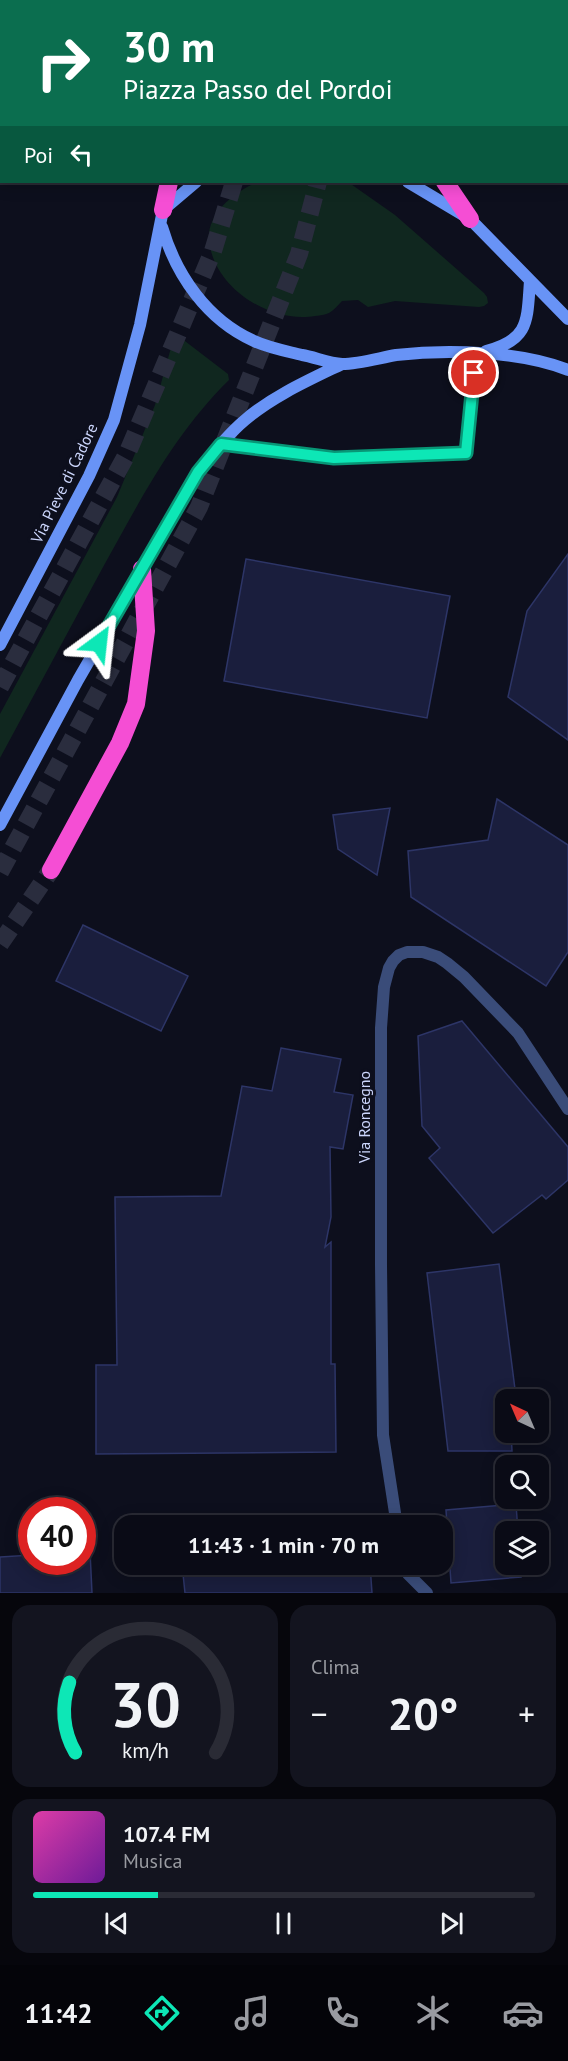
<!DOCTYPE html>
<html lang="it">
<meta charset="utf-8">
<style>
body{margin:0;font-family:"PT Sans",sans-serif;background:#13141f;color:#f1f3f6;height:100vh;display:flex;flex-direction:column;font-size:22px;white-space:nowrap}
*{box-sizing:border-box;margin:0}
p{font-size:20px;color:#999ba1}
.icon{flex:none;width:33px;height:33px;fill:none;stroke:currentColor;stroke-width:2;stroke-linecap:round;stroke-linejoin:round}
.map{position:relative;height:1593px;overflow:hidden}
.sheet{display:flex;flex-direction:column;gap:12px;padding:12px;background:#06060c;flex:1}
.sheet>*{flex:none}
.top-card{position:absolute;left:0px;top:0px;width:568px;height:183px;box-shadow:0 3px 15px #0003,0 0 0 2px #2a2b35;background:#0b6e4f;color:#fff;overflow:hidden}
.needle{width:39px;rotate:316deg}
.buttons{position:absolute;left:495px;top:1389px;display:grid;gap:12px}
.buttons a{display:grid;place-items:center;width:54px;height:54px;border-radius:12px;background:#0a0b16;box-shadow:0 3px 15px #0003,0 0 0 2px #2a2b35;font-size:30px}
.speed{position:absolute;left:18px;top:1497px;display:flex;gap:12px;font-size:30px;font-weight:700;text-align:center}
.speed>*{display:grid;place-content:center;width:78px;height:78px;border-radius:50%;background:#0a0b16;box-shadow:0 3px 15px #0003,0 0 0 2px #2a2b35;line-height:1}
.speed .limit{border:9px solid #d22;background:#fff;color:#111}
.pin{position:absolute;display:grid;place-items:center;width:51px;height:51px;color:#fff;margin:-26px;border:3px solid #fff;border-radius:50%;box-shadow:0 2px 6px #0007}
.me{position:absolute;width:66px;margin:-33px;rotate:30deg;stroke-linejoin:round;filter:drop-shadow(0 0 4px #0008)}
.turn{display:flex;align-items:center;gap:21px;height:126px;padding:0 24px;font-size:27px}
.turn .icon{width:78px;height:78px;stroke-width:2.5}
.turn b{display:block;font-size:42px;line-height:51px}
.then{display:flex;align-items:center;height:57px;padding:0 24px;background:#0003;gap:12px;font-size:22px}
.big{font-size:45px;font-weight:700;line-height:1.1}
.sheet .card{flex:1;display:flex;flex-direction:column;justify-content:center;gap:9px;min-width:0;padding:0 21px;border-radius:18px;background:#13141f}
.sheet .dial{align-items:center;gap:0}
.dial svg{height:156px;overflow:visible;fill:none;stroke:#2a2b35;stroke-width:7;stroke-linecap:round;text-anchor:middle}
.dial text{fill:#f1f3f6;stroke:none}
.song{display:flex;align-items:center;gap:18px}
.cover{width:72px;height:72px;border-radius:9px;background:linear-gradient(135deg,hsl(320 70% 55%),hsl(280 70% 35%))}
.played{height:6px;border-radius:3px;background:linear-gradient(90deg,#0de7b6 25%,#2a2b35 25%)}
.keys{display:flex;justify-content:space-around;direction:ltr}
.heat{display:flex;justify-content:space-between;align-items:center;font-size:33px;direction:ltr}
.sheet .tiles{flex:1;display:grid;gap:12px;grid-template-columns:1fr 1fr}
.card:last-child{grid-column:span 2}
.trip{position:absolute;left:114px;top:1515px;width:339px;height:60px;border-radius:18px;background:#0a0b16;box-shadow:0 3px 15px #0003,0 0 0 2px #2a2b35;font-weight:700;line-height:60px;text-align:center}
.dock{display:flex;height:96px;justify-content:space-around;align-items:center;background:#040409;color:#999ba1}
.dock .icon{width:42px;height:42px}
.dock .selected{color:#0de7b6}
.dock b{font-size:27px;color:#f1f3f6}
.map>svg:first-child{display:block}
.green{fill:#10271f}
.building{fill:#1a1e3d;stroke:#2d3567;stroke-width:1.5}
.lines{fill:none;stroke-linecap:round;stroke-linejoin:round}
.highway-tunnel{stroke:#2a2d3e;stroke-width:18;stroke-dasharray:18 9;stroke-linecap:butt}
.lane{stroke:#3a4c79;stroke-width:12}
.street{stroke:#3a4c79;stroke-width:12}
.secondary{stroke:#6893f6;stroke-width:12}
.highway{stroke:#f54ed4;stroke-width:18}
.route-casing{stroke:#089676;stroke-width:15}
.route{stroke:#0de7b6;stroke-width:10}
.labels{text-anchor:middle;dominant-baseline:central;stroke-width:6;stroke-linejoin:round;paint-order:stroke}
.street-label{font-size:16px;fill:#ccd6fc;stroke:#0d0f1d}
</style>
<div class="map">
<svg width="568" height="1593" viewBox="0 0 568 1593">
<rect width="100%" height="100%" fill="#0d0f1d"/>
<!-- green -->
<path class="green" d="M258,182H348L395,215L484,293L487,297L488,303L484,306L479,307L395,301L368,307L358,300L342,301C338,305 334,310 329,313C322,316 314,316 306,317C267,319 221,290 211,251C210,245 208,239 209,233C212,209 238,190 258,182Z
M176,338H181L228,374L229,380C173,435 140,501 102,569C68,632 34,695 0,758V714L117,497L155,405L172,344Z"/>
<!-- building -->
<path class="building" d="M568,554V740L508,697L527,611Z
M246,559L450,596L427,718L224,681Z
M497,799L568,845V952L546,986L411,897L408,851L488,840Z
M390,808L377,875L338,849L333,815Z
M83,925L188,976L161,1031L56,981Z
M462,1021L568,1147V1180L546,1199L542,1195L493,1233L429,1158L440,1148L422,1126L418,1036Z
M281,1048L341,1059L334,1092L353,1095L343,1149L330,1147L331,1217L325,1247L331,1242V1364H335L336,1452L96,1454V1365H117L115,1197L221,1196L242,1086L272,1091Z
M499,1264L516,1397L506,1400V1432H511L512,1451H448L427,1273Z
M516,1504L518,1532H506V1564H520L521,1577L451,1583L446,1510Z
M366,1517L367,1526H268L316,1521Z
M82,1551H90L92,1593H0V1557L32,1555V1562H82Z
M182,1564H370L372,1593H185Z"/>
<g class="lines">
<!-- highway-tunnel -->
<path class="highway-tunnel" d="M288,2V0
M366,2V0
M0,687L127,454L213,251L234,182
M0,872L199,507L299,254L318,182
M0,944L51,870"/>
<!-- lane -->
<path class="lane" d="M221,444L334,458L466,453L476,353"/>
<!-- street -->
<path class="street" d="M397,1526L383,1435L381,1265V1028L384,987L389,968L393,961L399,955L407,952H423L438,957L447,963L464,977L518,1033L568,1109
M404,1564L408,1574L427,1593"/>
<!-- secondary -->
<path class="secondary" d="M408,182L470,219L568,319
M162,227C176,275 207,320 254,341C269,348 286,351 302,355C314,357 329,363 342,364C359,364 379,358 396,355C447,349 521,351 568,370
M486,351C530,340 527,320 530,281
M0,645L89,476L114,420L140,325L163,210L196,182
M0,825L78,680L198,472C212,454 227,435 245,420C273,396 309,380 342,364"/>
<!-- highway -->
<path class="highway" d="M203,2L204,0
M433,2V0
M445,182L470,219
M163,210L169,182
M51,870L120,743L136,704L146,631L142,569"/>
</g>
<g class="lines">
<defs>
<path id="route" d="M99,643L198,472L221,444L334,458L466,453L474,373"/>
</defs>
<!-- route casing -->
<use href="#route" class="route-casing"/>
<!-- route -->
<use href="#route" class="route"/>
</g>
<g class="labels">
<!-- street labels -->
<g class="street-label">
<text transform="translate(64 483) rotate(-64)">Via Pieve di Cadore</text>
<text transform="translate(364 1117) rotate(-90)">Via Roncegno</text>
</g>
</g>
</svg>
<div class="buttons">
<a><svg class="needle" viewBox="-14 -14 28 28"><path d="M0-13l5 13h-10z" fill="#e53935"/><path d="M0 13l5-13h-10z" fill="#999ba1"/></svg></a>
<a><svg class="icon" aria-label="search" viewBox="0 0 24 24"><circle cx="10" cy="10" r="6"/><path d="M15 15l6 6"/></svg></a>
<a><svg class="icon" aria-label="layers" viewBox="0 0 24 24"><path d="M12 4l9 5-9 5-9-5zM3 14l9 5 9-5"/></svg></a>
</div>
<div class="speed"><div class="limit">40</div></div>
<div class="pin" style="left:474px;top:373px;background:#d93025"><svg class="icon" aria-label="arrive" viewBox="0 0 24 24"><path d="M6 21V4h12l-3 4 3 4H6"/></svg></div>
<svg class="me" style="left:99px;top:643px" viewBox="-20 -20 40 40"><path d="M0-17L14 15 0 8-14 15z" fill="#0de7b6" stroke="#fff" stroke-width="4"/></svg>
<div class="trip">11:43 · 1 min · 70 m</div>
<div class="top-card">
<div class="turn"><svg class="icon" aria-label="right" viewBox="0 0 24 24"><path d="M7 20v-9h11M14 6l5 5-5 5"/></svg><div><b>30 m</b>Piazza Passo del Pordoi</div></div>
<div class="then">Poi<svg class="icon" aria-label="left" viewBox="0 0 24 24"><path d="M17 20v-9H6M10 6l-5 5 5 5"/></svg></div>
</div>
</div>
<section class="sheet">
<div class="tiles">
<div class="card dial"><svg viewBox="0 0 100 80">
<path d="M14 69A42 42 0 1 1 86 69"/>
<path d="M14 69A42 42 0 0 1 11 33" stroke="#0de7b6"/>
<text x="50" y="56" font-size="32" font-weight="700">30</text>
<text x="50" y="72" font-size="11">km/h</text>
</svg></div>
<div class="card"><p>Clima</p>
<div class="heat"><a>−</a><b class="big">20°</b><a>+</a></div>
</div>
<div class="card">
<div class="song"><i class="cover"></i><div><b>107.4 FM</b><p>Musica</p></div></div>
<div class="played"></div>
<div class="keys"><svg class="icon" aria-label="previous" viewBox="0 0 24 24"><path d="M18 5L8 12l10 7zM5 5v14"/></svg><svg class="icon" aria-label="pause" viewBox="0 0 24 24"><path d="M8 5v14M16 5v14"/></svg><svg class="icon" aria-label="next" viewBox="0 0 24 24"><path d="M6 5l10 7-10 7zM19 5v14"/></svg></div>
</div>
</div>
</section>
<nav class="dock">
<b>11:42</b>
<svg class="icon selected" aria-label="directions" viewBox="0 0 24 24"><path d="M12 3l9 9-9 9-9-9zM9 14v-3h6M13 9l2 2-2 2"/></svg>
<svg class="icon" aria-label="music" viewBox="0 0 24 24"><path d="M9 18V5l10-2v13"/><circle cx="6" cy="18" r="3"/><circle cx="16" cy="16" r="3"/></svg>
<svg class="icon" aria-label="phone" viewBox="0 0 24 24"><path d="M5 4h4l2 5-3 2q2 4 5 5l2-3 5 2v4C11 20 4 13 5 4z"/></svg>
<svg class="icon" aria-label="climate" viewBox="0 0 24 24"><path d="M12 3v18M4 7l16 10M4 17L20 7"/></svg>
<svg class="icon" aria-label="car" viewBox="0 0 24 24"><path d="M5 17H2v-5l4-1 3-4h7l3 4 3 1v5h-3M9 17h6M6 11h13"/><circle cx="7" cy="17" r="2"/><circle cx="17" cy="17" r="2"/></svg>
</nav>
